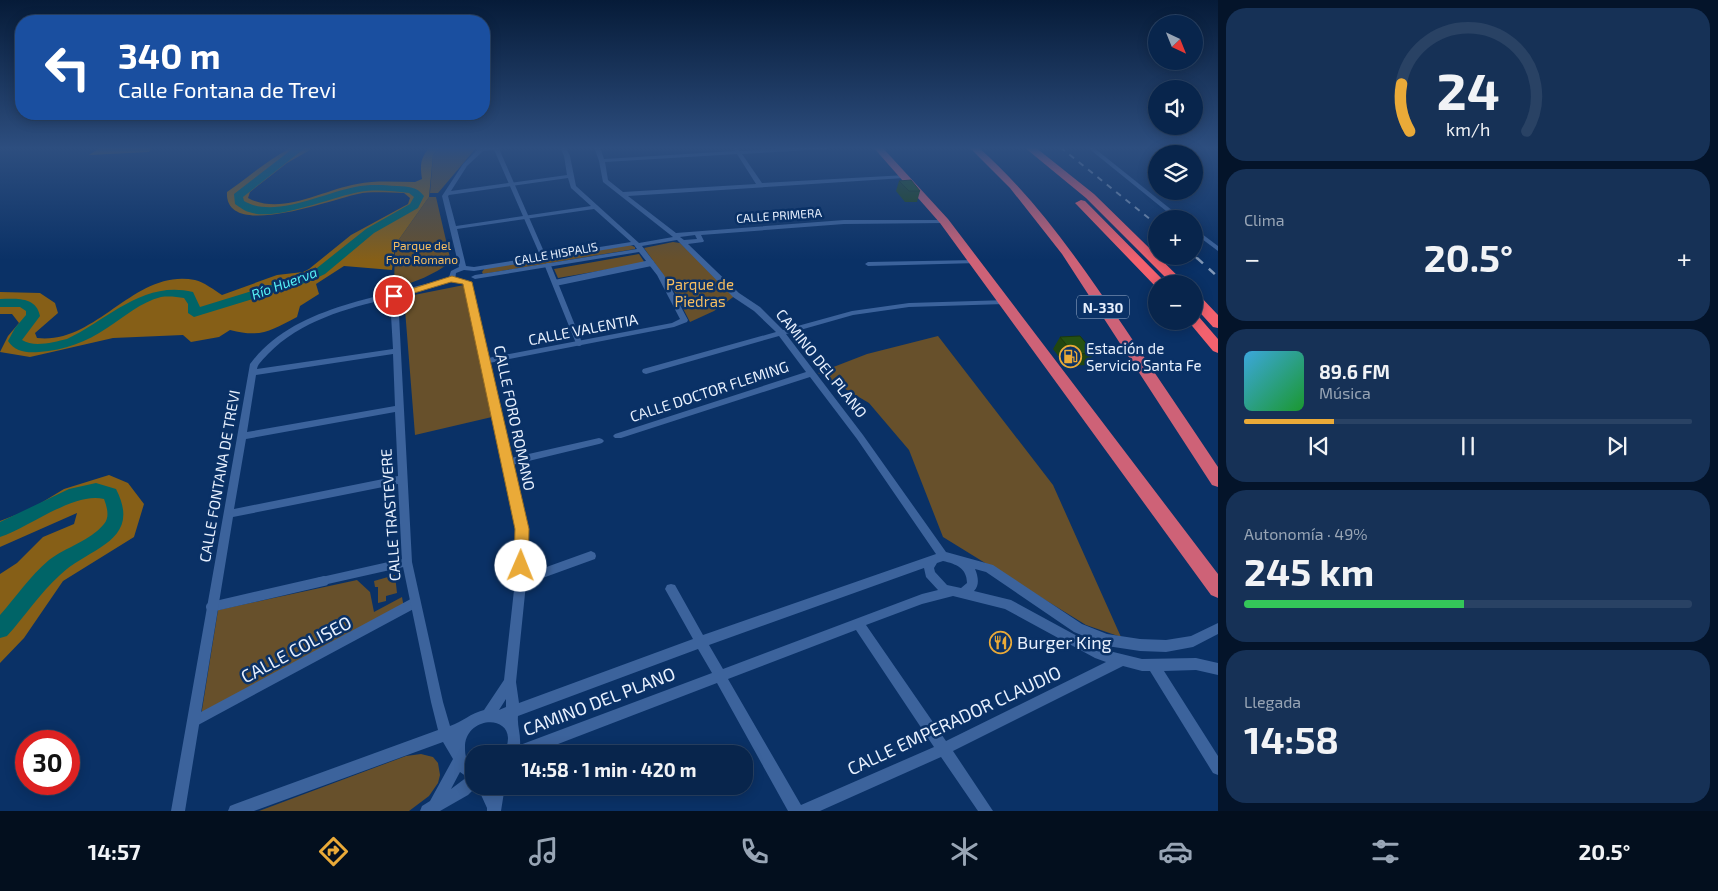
<!DOCTYPE html>
<html lang="es">
<meta charset="utf-8">
<style>
body{margin:0;font-family:"Exo 2",sans-serif;background:#163156;color:#f1f3f6;height:100vh;display:flex;flex-direction:column;font-size:19px;white-space:nowrap}
*{box-sizing:border-box;margin:0}
p{font-size:16px;color:#98a5b5}
.icon{flex:none;width:28px;height:28px;fill:none;stroke:currentColor;stroke-width:2;stroke-linecap:round;stroke-linejoin:round}
.map{position:relative;flex:1;overflow:hidden}
.side{display:flex;flex-direction:column;gap:8px;padding:8px;background:#04142a;width:500px}
.side>*{flex:none}
.guide{position:absolute;left:15px;top:15px;width:475px;height:105px;border-radius:20px;box-shadow:0 2px 12px #0003,0 0 0 1px #294264;background:#1a4fa0;color:#fff;overflow:hidden}
.needle{width:32px;rotate:137deg}
.buttons{position:absolute;left:1148px;top:15px;display:grid;gap:10px}
.buttons a{display:grid;place-items:center;width:55px;height:55px;border-radius:50%;background:#08254c;box-shadow:0 2px 12px #0003,0 0 0 1px #294264;font-size:25px}
.speed{position:absolute;left:15px;top:730px;display:flex;gap:10px;font-size:25px;font-weight:700;text-align:center}
.speed>*{display:grid;place-content:center;width:65px;height:65px;border-radius:50%;background:#08254c;box-shadow:0 2px 12px #0003,0 0 0 1px #294264;line-height:1}
.speed .limit{border:8px solid #d22;background:#fff;color:#111}
.pin{position:absolute;display:grid;place-items:center;width:42px;height:42px;color:#fff;margin:-21px;border:2px solid #fff;border-radius:50%;box-shadow:0 1px 5px #0007}
.me{position:absolute;width:55px;margin:-28px;rotate:1deg;stroke-linejoin:round;filter:drop-shadow(0 0 4px #0008)}
.turn{display:flex;align-items:center;gap:18px;height:105px;padding:0 20px;font-size:22px}
.turn .icon{width:65px;height:65px;stroke-width:2.5}
.turn b{display:block;font-size:35px;line-height:42px}
.big{font-size:38px;font-weight:700;line-height:1.1}
.side .card{flex:1;display:flex;flex-direction:column;justify-content:center;gap:8px;min-width:0;padding:0 18px;border-radius:20px;background:#163156}
.side .dial{align-items:center;gap:0}
.dial svg{height:130px;overflow:visible;fill:none;stroke:#294264;stroke-width:7;stroke-linecap:round;text-anchor:middle}
.dial text{fill:#f1f3f6;stroke:none}
.song{display:flex;align-items:center;gap:15px}
.cover{width:60px;height:60px;border-radius:8px;background:linear-gradient(135deg,hsl(200 70% 55%),hsl(130 70% 35%))}
.played{height:5px;border-radius:2px;background:linear-gradient(90deg,#eaaa38 20%,#294264 20%)}
.keys{display:flex;justify-content:space-around;direction:ltr}
.heat{display:flex;justify-content:space-between;align-items:center;font-size:28px;direction:ltr}
.charge{height:8px;border-radius:4px;background:linear-gradient(90deg,#34c759 49%,#294264 0)}
.trip{position:absolute;left:465px;top:745px;width:288px;height:50px;border-radius:20px;background:#08254c;box-shadow:0 2px 12px #0003,0 0 0 1px #294264;font-weight:700;line-height:50px;text-align:center}
.tab-bar{display:flex;height:80px;justify-content:space-around;align-items:center;background:#030f1e;color:#98a5b5}
.tab-bar .icon{width:35px;height:35px}
.tab-bar .selected{color:#eaaa38}
.tab-bar b{font-size:22px;color:#f1f3f6}
main{display:flex;flex:1;min-height:0}
.map>svg:first-child{display:block}
.green{fill:#67502b}
.forest{fill:#865f17}
.lines{fill:none;stroke-linecap:round;stroke-linejoin:round}
.river{fill:#006467;fill-rule:evenodd}
.pedestrian-far3{stroke:#3c639c;stroke-width:5}
.pedestrian-far2{stroke:#3c639c;stroke-width:6}
.pedestrian-far1{stroke:#3c639c;stroke-width:8}
.pedestrian{stroke:#3c639c;stroke-width:10}
.minor{fill:#3c639c;fill-rule:evenodd}
.trunk{fill:#ce6277;fill-rule:evenodd}
.motorway{fill:#f2616e;fill-rule:evenodd}
.rail-far1{stroke:#8198b8;stroke-width:2;stroke-dasharray:6 6;stroke-linecap:butt}
.rail{stroke:#8198b8;stroke-width:2.5;stroke-dasharray:8 8;stroke-linecap:butt}
.wall{fill:#214610}
.building{fill:#265113;stroke:#1b390d}
.route{fill:#eaaa38;stroke:#986e24}
.labels{text-anchor:middle;dominant-baseline:central;stroke-width:5;stroke-linejoin:round;paint-order:stroke}
.far-street-label{font-size:12px;fill:#e7f0fe;stroke:#0a3166}
.far-park-label{font-size:12px;fill:#f7be61;stroke:#0a3166}
.far-water-label{font-size:14px;font-style:italic;fill:#56f1f6;stroke:#0a3166}
.shield{fill:#0a3166;stroke:#a5b7d0;stroke-width:1}
.shield-label{font-size:14px;font-weight:bold;fill:#e7f0fe}
.park-label{font-size:15px;fill:#f7be61;stroke:#0a3166}
.street-label{font-size:15px;fill:#e7f0fe;stroke:#0a3166}
.poi-label{font-size:15px;fill:#e7f0fe;stroke:#0a3166;text-anchor:start}
.near-poi-label{font-size:18px;fill:#e7f0fe;stroke:#0a3166;text-anchor:start}
.near-street-label{font-size:18px;fill:#e7f0fe;stroke:#0a3166}
</style>
<main>
<div class="map">
<svg width="1218" height="811" viewBox="0 0 1218 811">
<rect width="100%" height="100%" fill="#0a3166"/>
<!-- green -->
<path class="green" d="M440,147H477L438,193H430L433,155Z
M429,197H436L451,262C433,275 416,282 394,288L395,245Z
M673,242L680,243L736,295L714,311L690,322L672,287L644,248Z
M630,245L635,247V249L483,274L482,272L485,268Z
M639,254L645,263L558,278L554,269Z
M464,285L492,417L415,435L404,297Z
M938,336L1053,485L1121,637L1086,625L943,537L909,450L869,403L818,373L867,354Z
M395,575L397,593L386,596V601L378,603V587H375L374,581Z
M357,580L370,592L374,612L402,597L404,608L201,716L218,610Z
M421,754L433,757L438,763L440,775L438,783L429,796L409,811H259L406,756Z"/>
<!-- forest -->
<path class="forest" d="M101,147H152L149,152L89,155Z
M288,147H310V150L287,163L250,192L248,198C282,216 322,190 357,184C376,180 396,182 415,182L422,179C420,165 420,158 430,147H440L433,155L429,197L395,245L392,270L344,266L316,284L319,294L300,306L297,317C270,331 261,338 230,330L219,337L191,342L183,335L113,338L30,357L0,352L8,336L19,323L12,314H0V292L40,293L55,303L58,313L35,333L37,338C97,345 134,268 195,280C204,282 214,290 222,295L277,275L303,272L309,269L351,235L408,204L410,198L404,193C389,193 372,191 358,194C332,199 224,241 227,192C248,178 267,160 289,149Z
M109,475L128,483L144,504L134,537L63,581L24,638L0,663V574L17,563L43,537L74,524L77,513L0,547V521L31,509L64,489Z"/>
<g class="lines">
<!-- river -->
<path class="river" d="M295,147L305,148L243,197L244,201C274,219 323,193 355,187C369,184 382,185 397,186C409,187 416,186 424,196L418,208L374,233L325,274L308,282L194,317L188,313V304L184,298C177,297 169,296 161,297C141,302 124,317 107,328C86,342 65,350 39,352C27,353 15,352 8,341L15,328L26,315V311L20,307H0V299C15,299 36,296 40,316L22,340C34,348 54,342 67,339C109,319 143,280 193,292L200,307L300,276L317,268L366,229L410,204L414,197L409,193C392,191 376,189 359,192C332,197 274,222 249,212C244,211 240,207 235,204L234,194Z
M96,483L116,489C143,542 89,547 60,575C40,593 25,616 7,636L0,638V615C16,597 30,576 49,560C66,547 90,541 104,524C110,517 107,507 104,499C75,491 28,528 0,537V522L69,489Z"/>
<!-- pedestrian-far3 -->
<path class="pedestrian-far3" d="M496,148L544,258"/>
<!-- pedestrian-far2 -->
<path class="pedestrian-far2" d="M548,266L579,343
M555,283L651,263"/>
<!-- pedestrian-far1 -->
<path class="pedestrian-far1" d="M318,582L407,562"/>
<!-- pedestrian -->
<path class="pedestrian" d="M211,607L324,581
M193,722L414,603"/>
<!-- minor -->
<path class="minor" d="M480,147H498L499,148L496,150L483,151L467,166L451,191L567,175L564,156L560,147H566L570,156L576,186L639,243L673,237L603,182L599,161L594,147H600L604,159L735,151L733,149L736,147L740,151L805,147H831L828,149L742,154L762,183L906,175V177L904,178L628,196L676,233L844,220H946L947,221L944,223L844,224L701,235L704,241L703,242L688,244L739,293L760,307L783,330L852,311L909,303L1008,300L1009,302L1005,304L909,307L853,315L786,334L863,435L946,552L993,565L1082,624L1107,634L1140,639L1166,640L1191,636L1218,623V634L1193,647L1166,652L1140,651L1107,646L1074,632L986,572L975,569C978,576 980,585 974,591L1011,600L1101,649L1142,659L1196,658L1218,663V675L1196,670L1164,671L1218,756V775L1213,773L1150,671H1142L1123,666L953,751L993,811H978L941,757L820,811H788L717,683L532,754H505C506,749 508,743 508,738C507,714 467,718 465,745C465,755 465,760 474,766V786H477L468,795L440,811H420L422,806L430,801L453,759L443,742L254,811H228L230,806L235,804L438,730L431,702L402,562L398,484L233,517L185,811H171L250,364C295,304 382,299 449,277L451,271L459,267L442,196L463,164ZM737,154L756,184L623,192L608,180L605,162ZM568,178L571,188L591,206L456,226L448,196L449,195ZM594,209L631,242L474,267L466,266L457,229ZM695,235L697,239L684,240L680,237ZM677,240L733,297L754,311L776,332L643,369L642,371L643,373L646,374L779,336L806,372L615,434L613,436L615,438H621L810,377L857,439L936,554L703,635L675,585L671,584L667,585L665,589L693,639L519,703L516,682L526,584L595,559L596,556L595,553L591,551L527,574V529L512,465L599,444L602,443L604,441L602,439L599,438L511,458L489,363L674,327L687,322L688,320L664,275L642,246ZM634,245L637,249L475,275L471,277L475,279L639,252L657,275L680,319L672,323L488,358L471,282L467,280L463,282L517,529L515,581L504,680L484,710C471,713 462,722 450,726L443,702L412,562L398,296L455,280L456,273L464,270L474,271ZM390,298L393,349L257,369C258,363 264,359 268,354C301,320 346,309 390,298ZM393,354L395,406L247,432L256,375ZM395,412L398,476L234,509L246,439ZM943,561C956,564 967,568 967,583L961,588L947,585L935,572L934,568L937,563ZM924,568L926,577L938,590L922,594L723,669L709,645ZM953,596L1005,609L1095,658L1106,662L946,741L866,625L922,604ZM856,630L934,747L801,805L728,679ZM698,649L712,673L520,745C521,735 517,726 518,716ZM506,699V707L499,710ZM460,772L467,777L451,789Z
M1087,147H1093L1183,219H1176Z
M1194,228L1218,246V251L1194,233Z
M976,260L979,262L978,263L868,266L865,264L868,262Z
M477,786H505L501,811H487V808Z"/>
<!-- trunk -->
<path class="trunk" d="M873,147H882L948,219L1218,574V598L1211,595L940,223Z
M969,147H978C1037,199 1080,263 1124,327C1155,374 1187,420 1218,467V487L1212,485L1062,254L1010,188Z"/>
<!-- motorway -->
<path class="motorway" d="M1024,147H1035L1094,194L1186,284H1172L1086,198Z
M1081,200L1085,201L1167,284H1156V287L1077,205L1075,203Z
M1194,294L1199,295L1218,315V328L1213,327L1194,306Z
M1194,316L1199,317L1218,339V353L1213,351L1188,321H1194Z"/>
<!-- rail-far1 -->
<path class="rail-far1" d="M1060,147L1156,224
M1194,256L1198,259"/>
<!-- rail -->
<path class="rail" d="M1197,258L1218,277"/>
</g>
<!-- wall -->
<path class="wall" d="M899,181L920,191L917,202H905L896,191Z
M1060,337L1094,353L1087,365L1066,366L1053,349Z"/>
<!-- building -->
<path class="building" d="M911,180L920,191H909L899,181Z
M1080,336L1094,353L1074,354L1060,337Z"/>
<!-- sky -->
<linearGradient id="sky" x2="0" y2="1"><stop stop-color="#061b38"/><stop offset="0.57" stop-color="#2d4e7f"/><stop offset="1" stop-color="#2d4e7f" stop-opacity="0"/></linearGradient>
<rect width="1218" height="260" fill="url(#sky)"/>
<!-- route -->
<path class="route" d="M452,276L472,282L529,529L528,566L526,570L521,572L516,570L514,566L515,529L463,284L451,282L394,299L389,296Z"/>
<!-- icons -->
<defs>
<symbol id="fuel-ring" viewBox="-11 -11 22 22"><circle r="9.5" fill="#0a3166" stroke="#eaaa38" stroke-width="1.5"/><path d="M-5.5-6h7V0h2V4h1.3V-2.5L3-4.5l.8-.8L6-3V5H2.5V1h-1V6h-7ZM-4.2-4.7v3.2H.2V-4.7Z" fill="#eaaa38"/></symbol>
<symbol id="restaurant-ring" viewBox="-11 -11 22 22"><circle r="9.5" fill="#0a3166" stroke="#eaaa38" stroke-width="1.5"/><path d="M-5-6h1v4h1v-4h1v4h1v-4h1v5L-1.5 .5V6h-2V.5L-5-1ZM5-6V6H3V1.5H1.5Q1.5-4 5-6Z" fill="#eaaa38"/></symbol>
</defs>
<g fill-rule="evenodd">
<use href="#fuel-ring" x="1058" y="344" width="25" height="25"/>
<use href="#restaurant-ring" x="988" y="630" width="25" height="25"/>
</g>
<g class="labels">
<!-- far-street labels -->
<g class="far-street-label">
<text transform="translate(779 215) rotate(-4)">CALLE PRIMERA</text>
<text transform="translate(556 253) rotate(-10)">CALLE HISPALIS</text>
</g>
<!-- far-park labels -->
<g class="far-park-label">
<text x="422" y="245">Parque del<tspan x="422" dy="14">Foro Romano</tspan></text>
</g>
<!-- far-water labels -->
<g class="far-water-label">
<text transform="translate(284 283) rotate(-20)">Río Huerva</text>
</g>
<!-- shield labels -->
<rect class="shield" x="1077" y="295.5" width="52" height="23" rx="4"/>
<g class="shield-label">
<text x="1103" y="307">N-330</text>
</g>
<!-- park labels -->
<g class="park-label">
<text x="700" y="284">Parque de<tspan x="700" dy="17">Piedras</tspan></text>
</g>
<!-- street labels -->
<g class="street-label">
<text transform="translate(583 329) rotate(-11)">CALLE VALENTIA</text>
<text transform="translate(822 363) rotate(51)">CAMINO DEL PLANO</text>
<text transform="translate(709 391) rotate(-18)">CALLE DOCTOR FLEMING</text>
<text transform="translate(515 418) rotate(78)">CALLE FORO ROMANO</text>
<text transform="translate(219 476) rotate(-80)">CALLE FONTANA DE TREVI</text>
<text transform="translate(390 515) rotate(-94)">CALLE TRASTEVERE</text>
</g>
<!-- poi labels -->
<g class="poi-label">
<text x="1086" y="348">Estación de<tspan x="1086" dy="17">Servicio Santa Fe</tspan></text>
</g>
<!-- near-poi labels -->
<g class="near-poi-label">
<text x="1017" y="642">Burger King</text>
</g>
<!-- near-street labels -->
<g class="near-street-label">
<text transform="translate(296 649) rotate(-28)">CALLE COLISEO</text>
<text transform="translate(599 701) rotate(-21)">CAMINO DEL PLANO</text>
<text transform="translate(954 720) rotate(-25)">CALLE EMPERADOR CLAUDIO</text>
</g>
</g>
</svg>
<div class="buttons">
<a><svg class="needle" viewBox="-14 -14 28 28"><path d="M0-13l5 13h-10z" fill="#e53935"/><path d="M0 13l5-13h-10z" fill="#98a5b5"/></svg></a>
<a><svg class="icon" aria-label="sound" viewBox="0 0 24 24"><path d="M4 9h4l5-4v14l-5-4H4zM17 9q2 3 0 6"/></svg></a>
<a><svg class="icon" aria-label="layers" viewBox="0 0 24 24"><path d="M12 4l9 5-9 5-9-5zM3 14l9 5 9-5"/></svg></a>
<a>+</a>
<a>−</a>
</div>
<div class="speed"><div class="limit">30</div></div>
<div class="pin" style="left:394px;top:296px;background:#d93025"><svg class="icon" aria-label="arrive" viewBox="0 0 24 24"><path d="M6 21V4h12l-3 4 3 4H6"/></svg></div>
<svg class="me" style="left:521px;top:566px" viewBox="-20 -20 40 40"><circle r="19" fill="#fff"/><path d="M0-13L10 11 0 6-10 11z" fill="#eaaa38"/></svg>
<div class="trip">14:58 · 1 min · 420 m</div>
<div class="guide">
<div class="turn"><svg class="icon" aria-label="left" viewBox="0 0 24 24"><path d="M17 20v-9H6M10 6l-5 5 5 5"/></svg><div><b>340 m</b>Calle Fontana de Trevi</div></div>
</div>
</div>
<section class="side">
<div class="card dial"><svg viewBox="0 0 100 80">
<path d="M14 69A42 42 0 1 1 86 69"/>
<path d="M14 69A42 42 0 0 1 9 40" stroke="#eaaa38"/>
<text x="50" y="56" font-size="32" font-weight="700">24</text>
<text x="50" y="72" font-size="11">km/h</text>
</svg></div>
<div class="card"><p>Clima</p>
<div class="heat"><a>−</a><b class="big">20.5°</b><a>+</a></div>
</div>
<div class="card">
<div class="song"><i class="cover"></i><div><b>89.6 FM</b><p>Música</p></div></div>
<div class="played"></div>
<div class="keys"><svg class="icon" aria-label="previous" viewBox="0 0 24 24"><path d="M18 5L8 12l10 7zM5 5v14"/></svg><svg class="icon" aria-label="pause" viewBox="0 0 24 24"><path d="M8 5v14M16 5v14"/></svg><svg class="icon" aria-label="next" viewBox="0 0 24 24"><path d="M6 5l10 7-10 7zM19 5v14"/></svg></div>
</div>
<div class="card"><p>Autonomía · 49%</p><b class="big">245 km</b><div class="charge"></div></div>
<div class="card"><p>Llegada</p><b class="big">14:58</b></div>
</section>
</main>
<nav class="tab-bar">
<b>14:57</b>
<svg class="icon selected" aria-label="directions" viewBox="0 0 24 24"><path d="M12 3l9 9-9 9-9-9zM9 14v-3h6M13 9l2 2-2 2"/></svg>
<svg class="icon" aria-label="music" viewBox="0 0 24 24"><path d="M9 18V5l10-2v13"/><circle cx="6" cy="18" r="3"/><circle cx="16" cy="16" r="3"/></svg>
<svg class="icon" aria-label="phone" viewBox="0 0 24 24"><path d="M5 4h4l2 5-3 2q2 4 5 5l2-3 5 2v4C11 20 4 13 5 4z"/></svg>
<svg class="icon" aria-label="climate" viewBox="0 0 24 24"><path d="M12 3v18M4 7l16 10M4 17L20 7"/></svg>
<svg class="icon" aria-label="car" viewBox="0 0 24 24"><path d="M5 17H2v-5l4-1 3-4h7l3 4 3 1v5h-3M9 17h6M6 11h13"/><circle cx="7" cy="17" r="2"/><circle cx="17" cy="17" r="2"/></svg>
<svg class="icon" aria-label="filters" viewBox="0 0 24 24"><path d="M4 7h16M4 17h16"/><circle cx="9" cy="7" r="2"/><circle cx="15" cy="17" r="2"/></svg>
<b>20.5°</b>
</nav>
